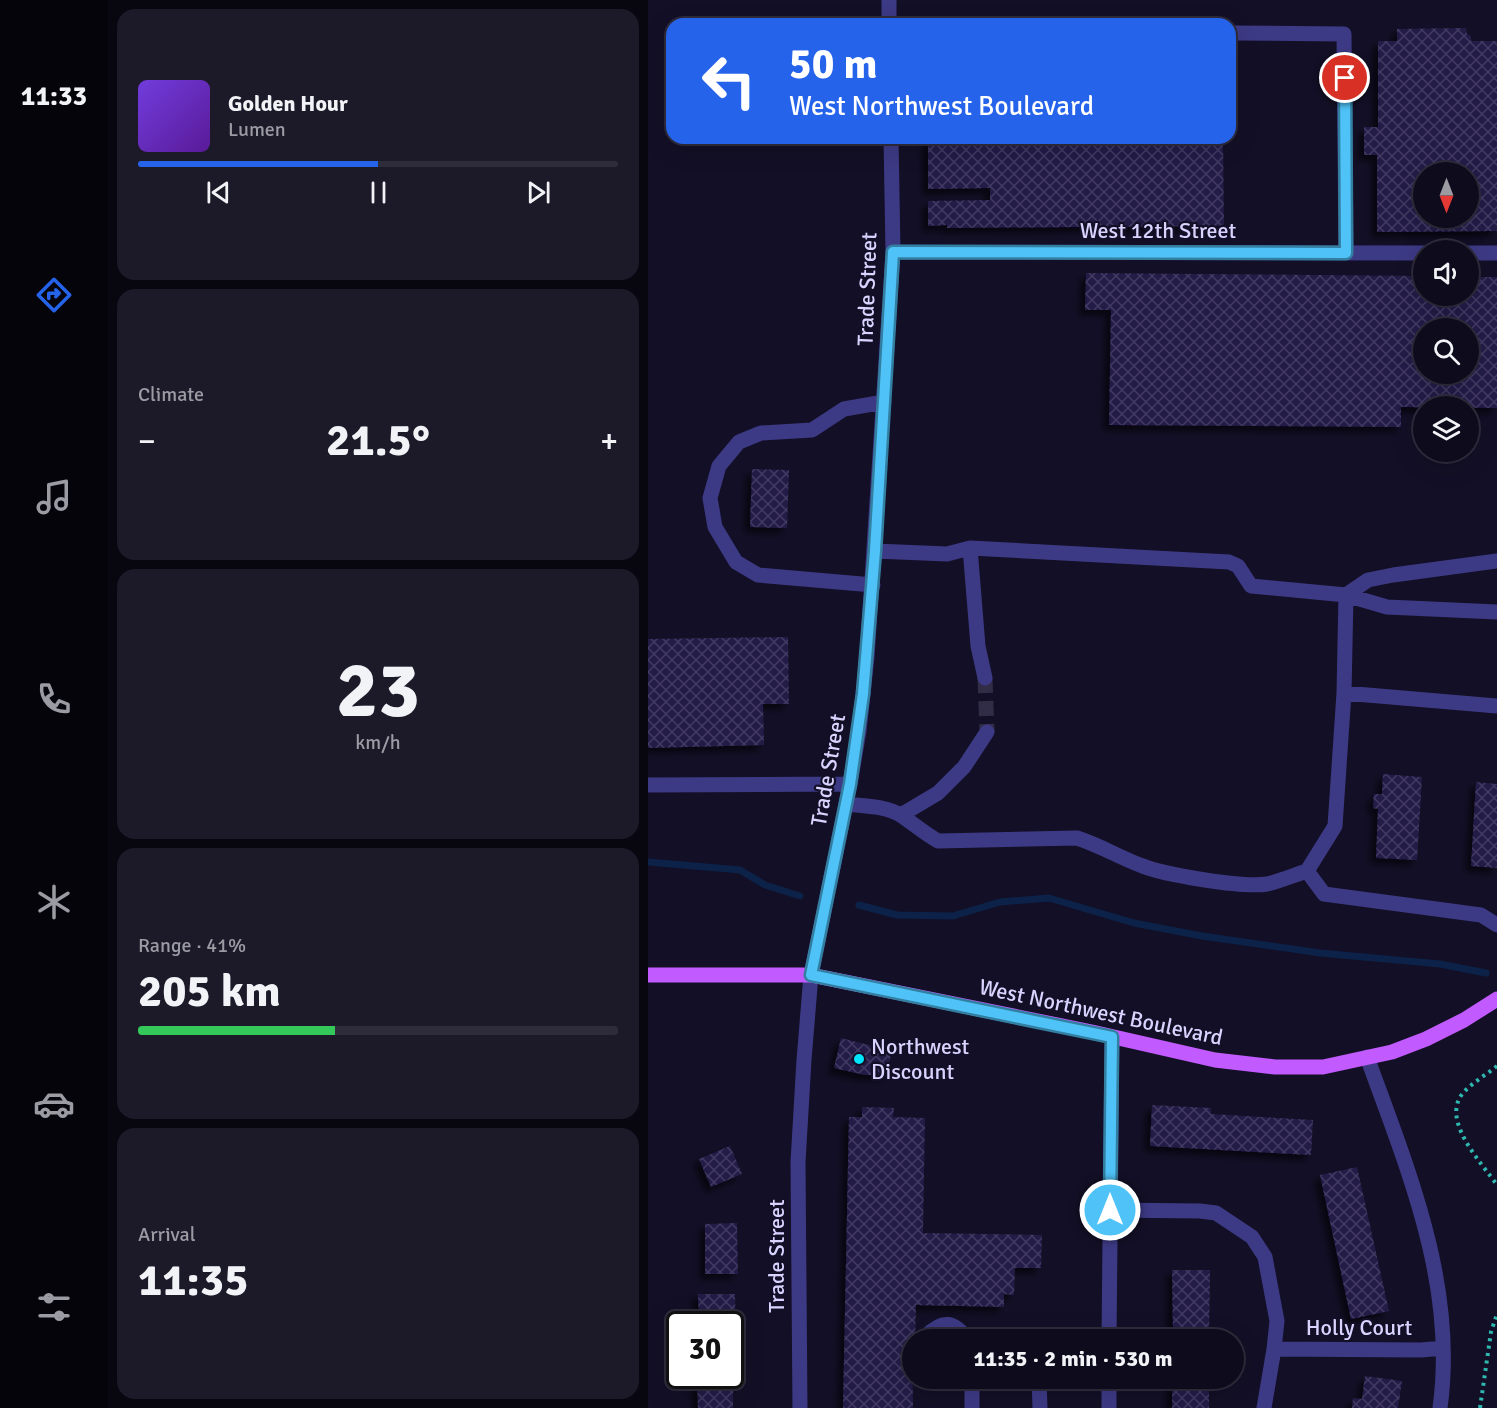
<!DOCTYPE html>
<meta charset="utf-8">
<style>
body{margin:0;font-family:Signika,sans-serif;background:#1c1929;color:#f1f3f6;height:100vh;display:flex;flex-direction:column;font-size:22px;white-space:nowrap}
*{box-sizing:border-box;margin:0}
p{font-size:20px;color:#9b9ba3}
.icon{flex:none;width:33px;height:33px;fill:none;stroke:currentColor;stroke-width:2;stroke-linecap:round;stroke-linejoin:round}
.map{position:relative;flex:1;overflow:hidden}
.side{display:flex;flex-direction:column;gap:9px;padding:9px;background:#08060f;width:540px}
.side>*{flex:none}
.banner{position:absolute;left:18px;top:18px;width:570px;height:126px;border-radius:18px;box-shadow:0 6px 24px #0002,0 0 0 2px #2e2b3b;background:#2563eb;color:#fff;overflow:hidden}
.needle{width:39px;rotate:180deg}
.tools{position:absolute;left:765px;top:162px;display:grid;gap:12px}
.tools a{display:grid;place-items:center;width:66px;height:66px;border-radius:50%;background:#0e0b1c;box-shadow:0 6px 24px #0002,0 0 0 2px #2e2b3b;font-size:30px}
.speed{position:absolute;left:18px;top:1311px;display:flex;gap:12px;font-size:30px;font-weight:700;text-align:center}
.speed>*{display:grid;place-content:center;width:78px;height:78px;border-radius:50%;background:#0e0b1c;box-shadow:0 6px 24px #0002,0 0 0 2px #2e2b3b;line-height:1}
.speed .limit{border:3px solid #111;border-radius:9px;background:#fff;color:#111}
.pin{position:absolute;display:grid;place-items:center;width:51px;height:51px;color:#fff;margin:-26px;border:3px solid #fff;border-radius:50%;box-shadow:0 2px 6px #0007}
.me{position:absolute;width:66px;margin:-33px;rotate:0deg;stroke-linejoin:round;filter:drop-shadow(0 0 4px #0008)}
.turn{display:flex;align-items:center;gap:21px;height:126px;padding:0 24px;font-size:27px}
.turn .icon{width:78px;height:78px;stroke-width:2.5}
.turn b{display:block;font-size:42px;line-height:51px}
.big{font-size:45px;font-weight:700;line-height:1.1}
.side .card{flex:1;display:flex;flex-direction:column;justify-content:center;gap:9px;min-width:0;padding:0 21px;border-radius:18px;background:#1c1929}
.side .dial{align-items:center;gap:0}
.dial b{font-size:78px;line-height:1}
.song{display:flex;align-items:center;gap:18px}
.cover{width:72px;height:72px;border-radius:9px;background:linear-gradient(135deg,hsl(260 70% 55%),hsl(270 70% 35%))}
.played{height:6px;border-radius:3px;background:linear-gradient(90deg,#2563eb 50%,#2e2b3b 50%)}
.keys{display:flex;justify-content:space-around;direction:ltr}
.heat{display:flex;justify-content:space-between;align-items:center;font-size:33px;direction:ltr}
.charge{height:9px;border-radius:4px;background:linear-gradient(90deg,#34c759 41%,#2e2b3b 0)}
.trip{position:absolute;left:254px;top:1329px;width:342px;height:60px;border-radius:30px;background:#0e0b1c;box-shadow:0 6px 24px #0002,0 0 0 2px #2e2b3b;font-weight:700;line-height:60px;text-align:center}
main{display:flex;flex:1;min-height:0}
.menu{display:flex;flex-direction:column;width:108px;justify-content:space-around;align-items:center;background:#06040b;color:#9b9ba3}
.menu .icon{width:42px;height:42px}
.menu .on{color:#2563eb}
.menu b{font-size:27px;color:#f1f3f6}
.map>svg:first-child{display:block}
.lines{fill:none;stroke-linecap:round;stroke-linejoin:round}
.stream{stroke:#0c2248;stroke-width:7}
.building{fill:url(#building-cross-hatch);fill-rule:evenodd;filter:url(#shadow)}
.minor-tunnel{stroke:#312d47;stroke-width:15;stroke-dasharray:15 8;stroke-linecap:butt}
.path{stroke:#2fb8b0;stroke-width:4;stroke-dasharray:3 4.5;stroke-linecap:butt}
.minor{stroke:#3d3a85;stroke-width:15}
.major{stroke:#c25bff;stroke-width:15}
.route-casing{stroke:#337fa1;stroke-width:15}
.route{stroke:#4fc3f7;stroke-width:10}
.poi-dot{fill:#00e5ff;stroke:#130f26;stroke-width:2}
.labels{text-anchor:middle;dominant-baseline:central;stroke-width:4.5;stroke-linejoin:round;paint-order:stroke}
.street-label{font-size:22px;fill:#d9d4ff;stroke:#130f26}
.poi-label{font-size:22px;fill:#d9d4ff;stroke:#130f26;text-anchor:start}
</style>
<main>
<nav class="menu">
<b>11:33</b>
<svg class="icon on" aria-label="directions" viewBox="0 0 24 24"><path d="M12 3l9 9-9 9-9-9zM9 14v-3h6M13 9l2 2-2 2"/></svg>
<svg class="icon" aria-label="music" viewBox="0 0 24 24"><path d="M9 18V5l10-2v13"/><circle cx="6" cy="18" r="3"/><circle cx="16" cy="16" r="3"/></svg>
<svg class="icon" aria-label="phone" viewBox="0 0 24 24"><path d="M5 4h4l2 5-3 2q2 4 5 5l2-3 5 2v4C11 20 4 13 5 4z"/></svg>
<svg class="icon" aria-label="climate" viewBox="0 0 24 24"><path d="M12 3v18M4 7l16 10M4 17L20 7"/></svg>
<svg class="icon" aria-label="car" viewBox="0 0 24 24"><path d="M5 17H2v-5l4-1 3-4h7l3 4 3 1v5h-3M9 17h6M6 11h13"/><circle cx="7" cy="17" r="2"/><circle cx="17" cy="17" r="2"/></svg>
<svg class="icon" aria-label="filters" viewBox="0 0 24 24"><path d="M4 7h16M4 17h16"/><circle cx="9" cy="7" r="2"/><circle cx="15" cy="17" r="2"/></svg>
</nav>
<section class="side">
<div class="card">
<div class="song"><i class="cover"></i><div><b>Golden Hour</b><p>Lumen</p></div></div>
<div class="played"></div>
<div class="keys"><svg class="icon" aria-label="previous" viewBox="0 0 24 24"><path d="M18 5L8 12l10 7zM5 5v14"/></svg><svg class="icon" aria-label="pause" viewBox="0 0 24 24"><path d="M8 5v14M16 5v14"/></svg><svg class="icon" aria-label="next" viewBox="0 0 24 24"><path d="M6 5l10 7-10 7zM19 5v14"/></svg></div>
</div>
<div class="card"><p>Climate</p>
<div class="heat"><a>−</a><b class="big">21.5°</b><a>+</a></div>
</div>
<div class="card dial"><b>23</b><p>km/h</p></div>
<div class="card"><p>Range · 41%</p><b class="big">205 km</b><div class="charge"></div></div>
<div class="card"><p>Arrival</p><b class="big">11:35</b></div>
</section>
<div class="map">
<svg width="849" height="1408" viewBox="0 0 849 1408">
<defs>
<pattern id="building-cross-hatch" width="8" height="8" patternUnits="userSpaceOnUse" patternTransform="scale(1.5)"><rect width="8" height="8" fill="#241b47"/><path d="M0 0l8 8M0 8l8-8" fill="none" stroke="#433b63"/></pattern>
<filter id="shadow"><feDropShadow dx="-5.5" dy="5.5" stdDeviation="3" flood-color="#0009"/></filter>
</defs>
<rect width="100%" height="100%" fill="#130f26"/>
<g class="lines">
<!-- stream -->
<path class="stream" d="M0,862L92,870L117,885L152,896
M211,905L249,915L305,916L352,902L401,898L486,923L554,936L672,953L792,964L838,973"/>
</g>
<!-- building -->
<path class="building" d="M818,28L819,34L823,36V41H849V231L729,232V155H716V127H730V41H749V29ZM776,172H820V218H776Z
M280,138H575L576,226L299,228V225L280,226V201L342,200V188L280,189Z
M438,273L776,276V296H820V277H849V408L753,407V427L461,425L463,310H437ZM776,328H820V374H776Z
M104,469L141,470L139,528L102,527Z
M140,637L141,704H115L116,745L0,748V639Z
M735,774L774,777L769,860L728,858L730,809L725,808L726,794H734Z
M828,782L849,784V868L823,866Z
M193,1038L244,1051L238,1075H217L186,1068Z
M504,1105L563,1108V1114L665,1120L663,1155L502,1146Z
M214,1107L246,1108L245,1117L277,1118L275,1233L394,1235L393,1268H367L366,1295L356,1294V1307L268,1305L267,1340H264L265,1408H195L201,1117H214Z
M82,1146L94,1174L63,1187L51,1159Z
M709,1167L741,1311L703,1319L672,1175Z
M89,1223L90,1274H57V1224Z
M524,1270H562L561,1340H530V1330H525Z
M50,1294H87L88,1336H82V1324H51Z
M82,1374H85V1408H50L49,1376Z
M717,1376L754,1381L750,1408H704L705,1398L714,1399Z
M529,1378H561V1408H524V1381H529Z"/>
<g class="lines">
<!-- minor-tunnel -->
<path class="minor-tunnel" d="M337,678L339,732"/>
<!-- path -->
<path class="path" d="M849,1066C838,1075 825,1082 816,1092C791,1119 833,1162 849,1185
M832,1408L843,1332L849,1314"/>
<!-- minor -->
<path class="minor" d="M241,0V24
M582,33L696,34L698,253
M245,252L776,253
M820,253H849
M322,548L330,646L337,678
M227,551L299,554L322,548L581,562L590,566L603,586L698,595L696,693
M225,585L110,575L88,562L67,527L62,498L71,466L91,442L113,433L164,430L196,409L236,402
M698,595L720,580L745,575L849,561
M698,595L739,607L849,612
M0,785L202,784
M198,804C216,806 239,806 254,816C267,825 276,833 290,841L429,838C451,845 471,857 492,865C516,875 595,888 619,884C633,881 646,875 659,871L687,826L696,693L849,706
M253,815L290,793L316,767L339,732
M659,871L676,894L833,915L849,925
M719,1057C760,1170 809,1285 792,1408
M462,1210L552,1211L568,1213L604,1237L617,1257L629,1321L626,1349L616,1408
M279,1340L278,1336C295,1319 306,1321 320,1340
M461,1340L464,1037
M626,1349L773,1350L795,1348
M324,1378V1408
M391,1378L392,1408
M152,1408L150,1162L156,1060L163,975L202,784L211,731L219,657L245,252L243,138
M461,1408V1378"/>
<!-- major -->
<path class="major" d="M0,975H163L444,1032L567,1060L627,1067H675L744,1052L778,1039L816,1020L849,999"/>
</g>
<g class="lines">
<defs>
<path id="route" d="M462,1210L464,1037L163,975L202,784L215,694L227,551L245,252L698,253L697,78"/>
</defs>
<!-- route casing -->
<use href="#route" class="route-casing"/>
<!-- route -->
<use href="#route" class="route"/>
</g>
<!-- markers -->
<circle class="poi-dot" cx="211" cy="1059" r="6"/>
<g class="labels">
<!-- street labels -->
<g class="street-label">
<text x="510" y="230">West 12th Street</text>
<text transform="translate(219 289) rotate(-88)">Trade Street</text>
<text transform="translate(180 770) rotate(-80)">Trade Street</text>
<text transform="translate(453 1012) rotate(12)">West Northwest Boulevard</text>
<text transform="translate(128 1256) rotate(-90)">Trade Street</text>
<text x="711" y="1327">Holly Court</text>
</g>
<!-- poi labels -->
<g class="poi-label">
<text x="223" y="1046">Northwest<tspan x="223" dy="25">Discount</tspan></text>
</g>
</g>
</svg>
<div class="tools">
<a><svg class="needle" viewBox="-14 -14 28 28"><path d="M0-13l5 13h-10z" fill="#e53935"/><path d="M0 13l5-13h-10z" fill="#9b9ba3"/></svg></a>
<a><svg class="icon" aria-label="sound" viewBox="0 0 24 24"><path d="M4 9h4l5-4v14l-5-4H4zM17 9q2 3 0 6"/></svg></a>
<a><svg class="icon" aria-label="search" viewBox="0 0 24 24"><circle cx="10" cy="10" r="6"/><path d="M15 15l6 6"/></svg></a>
<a><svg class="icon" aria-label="layers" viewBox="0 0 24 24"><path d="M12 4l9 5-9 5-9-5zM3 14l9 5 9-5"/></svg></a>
</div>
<div class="speed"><div class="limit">30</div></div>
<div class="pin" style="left:697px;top:78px;background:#d93025"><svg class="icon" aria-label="arrive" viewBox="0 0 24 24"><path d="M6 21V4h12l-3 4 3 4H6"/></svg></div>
<svg class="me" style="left:462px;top:1210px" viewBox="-20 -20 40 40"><circle r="17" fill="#4fc3f7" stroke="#fff" stroke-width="3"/><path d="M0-11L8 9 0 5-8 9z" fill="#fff"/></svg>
<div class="trip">11:35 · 2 min · 530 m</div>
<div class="banner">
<div class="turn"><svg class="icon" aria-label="left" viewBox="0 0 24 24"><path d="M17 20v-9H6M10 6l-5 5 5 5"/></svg><div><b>50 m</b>West Northwest Boulevard</div></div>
</div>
</div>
</main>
